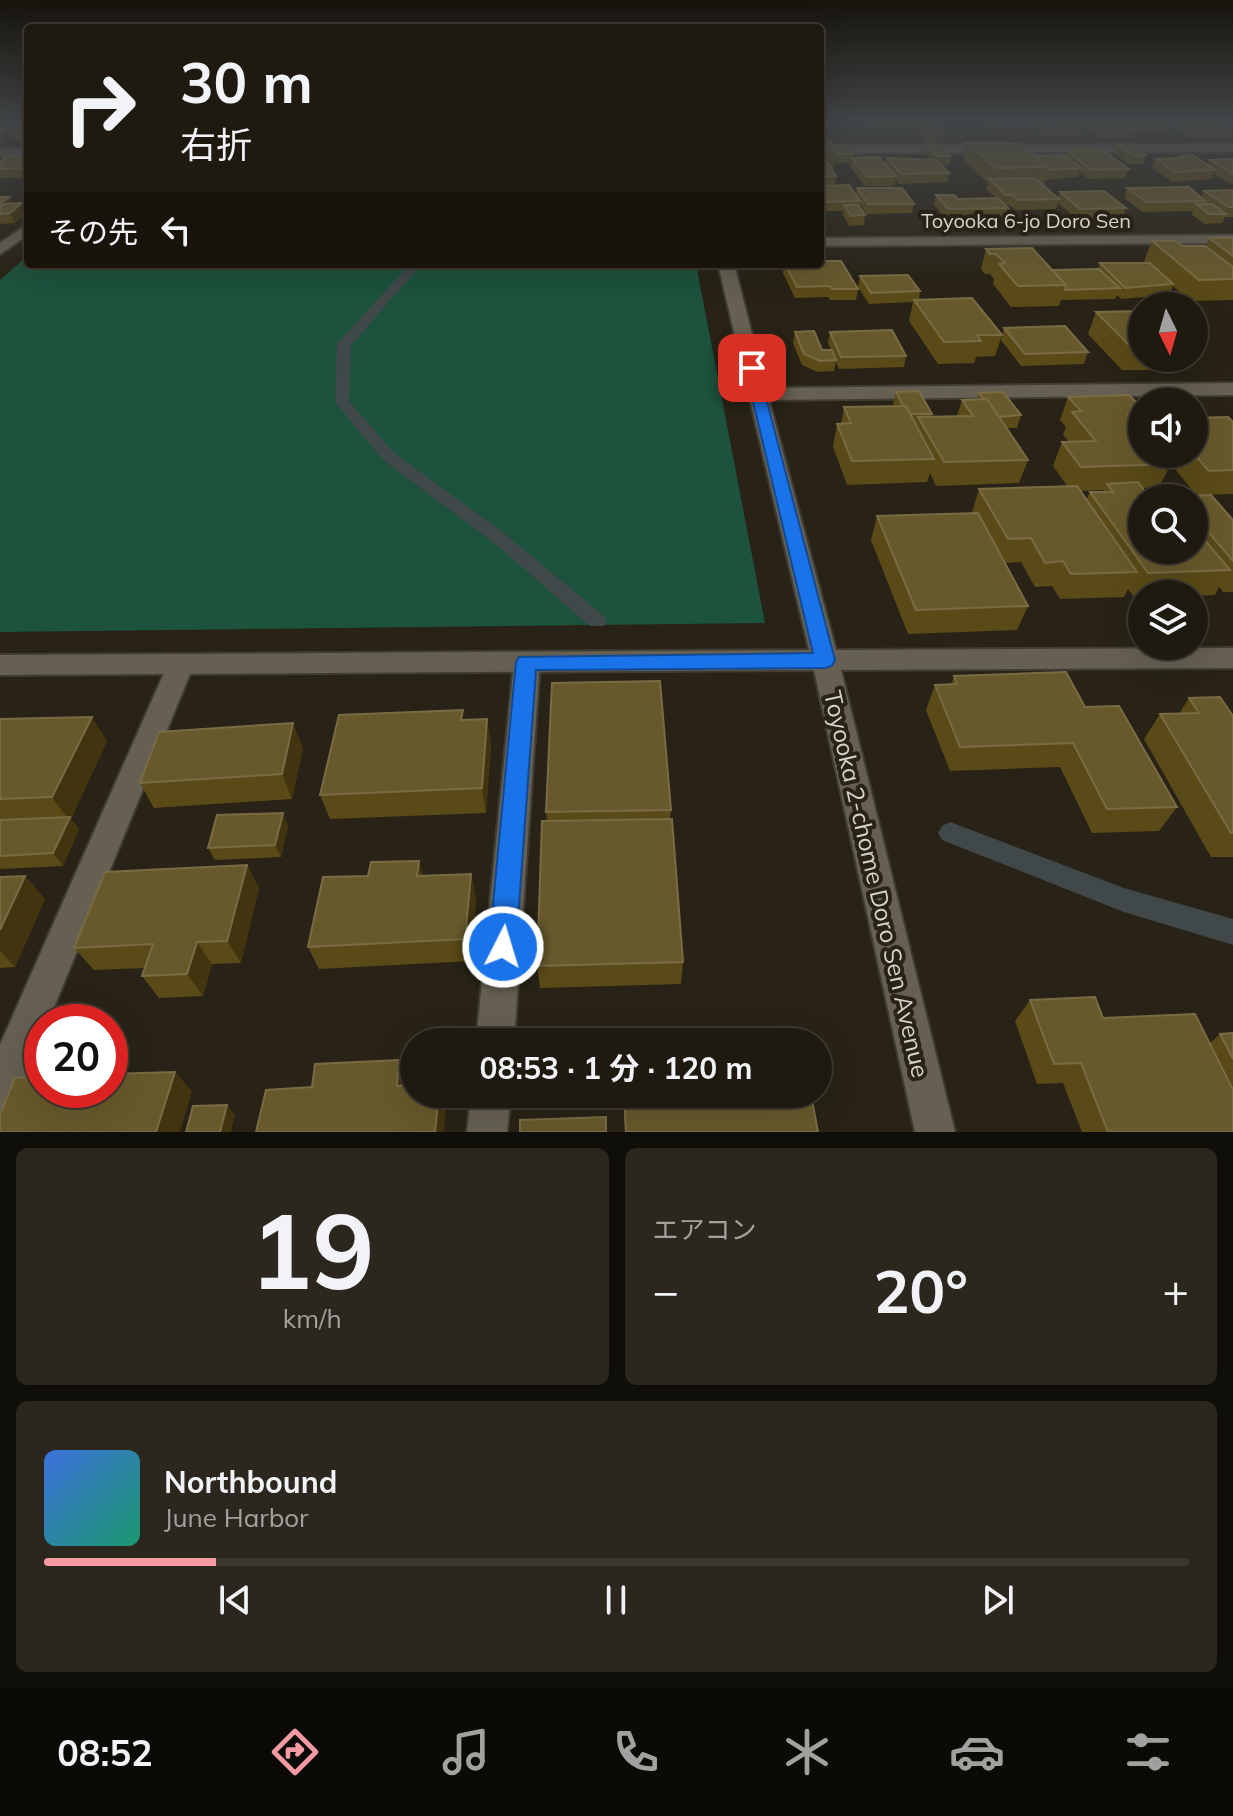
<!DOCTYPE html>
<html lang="ja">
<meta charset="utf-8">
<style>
body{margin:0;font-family:Mulish,"Noto Sans JP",sans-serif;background:#2b271e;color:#f1f3f6;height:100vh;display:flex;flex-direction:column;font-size:30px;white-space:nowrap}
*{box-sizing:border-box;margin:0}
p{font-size:26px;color:#a1a19f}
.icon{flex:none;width:44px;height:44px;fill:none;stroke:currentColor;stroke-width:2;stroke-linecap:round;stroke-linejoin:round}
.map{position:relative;height:1132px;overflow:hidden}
.details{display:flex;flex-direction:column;gap:16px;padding:16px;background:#100e09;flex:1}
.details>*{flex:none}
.hud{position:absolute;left:24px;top:24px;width:800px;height:244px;border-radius:8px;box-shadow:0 8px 32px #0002,0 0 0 2px #3c3830;background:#1e1a10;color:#f1f3f6;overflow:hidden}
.needle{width:52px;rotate:175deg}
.fabs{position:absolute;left:1128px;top:292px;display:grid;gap:16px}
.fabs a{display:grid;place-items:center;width:80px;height:80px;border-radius:50%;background:#1e1a10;box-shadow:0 8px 32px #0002,0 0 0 2px #3c3830;font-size:40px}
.speed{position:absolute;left:24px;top:1004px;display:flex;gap:16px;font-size:40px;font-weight:700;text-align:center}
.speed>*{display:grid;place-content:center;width:104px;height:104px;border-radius:50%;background:#1e1a10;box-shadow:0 8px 32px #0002,0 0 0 2px #3c3830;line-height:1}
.speed .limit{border:12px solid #d22;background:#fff;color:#111}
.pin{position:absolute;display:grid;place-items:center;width:68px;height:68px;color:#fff;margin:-34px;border-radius:16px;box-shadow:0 4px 12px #0006}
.me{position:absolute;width:88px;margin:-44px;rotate:5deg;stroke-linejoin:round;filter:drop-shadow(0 0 6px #0008)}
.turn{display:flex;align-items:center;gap:28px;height:168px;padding:0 24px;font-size:36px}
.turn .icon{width:104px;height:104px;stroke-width:2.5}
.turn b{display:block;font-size:56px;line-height:68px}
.then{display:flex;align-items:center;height:76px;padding:0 24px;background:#0003;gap:16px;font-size:30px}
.big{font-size:60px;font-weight:700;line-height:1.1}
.details .widget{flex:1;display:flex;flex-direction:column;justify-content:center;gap:12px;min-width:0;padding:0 28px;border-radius:12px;background:#2b271e}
.details .dial{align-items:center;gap:0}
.dial b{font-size:104px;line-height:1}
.song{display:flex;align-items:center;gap:24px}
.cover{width:96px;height:96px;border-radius:12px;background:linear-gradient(135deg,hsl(220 70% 55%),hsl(160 70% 35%))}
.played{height:8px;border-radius:4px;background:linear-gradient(90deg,#f49aa4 15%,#3c3830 15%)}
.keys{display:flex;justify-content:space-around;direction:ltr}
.heat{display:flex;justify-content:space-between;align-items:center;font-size:44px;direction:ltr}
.details .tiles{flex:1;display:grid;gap:16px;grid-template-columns:1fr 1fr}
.widget:last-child{grid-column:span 2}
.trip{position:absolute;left:400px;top:1028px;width:432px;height:80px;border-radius:40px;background:#1e1a10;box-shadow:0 8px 32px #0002,0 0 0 2px #3c3830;font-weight:700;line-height:80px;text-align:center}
.menu{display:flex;height:128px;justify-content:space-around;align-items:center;background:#0c0a06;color:#a1a19f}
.menu .icon{width:56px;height:56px}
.menu .active{color:#f49aa4}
.menu b{font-size:36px;color:#f1f3f6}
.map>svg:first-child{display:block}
.green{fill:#1d523d}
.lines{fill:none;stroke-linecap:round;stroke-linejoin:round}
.stream{fill:#41484a;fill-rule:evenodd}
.service-casing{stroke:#403c33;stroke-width:4}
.minor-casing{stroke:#403c33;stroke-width:4}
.service{fill:#656052;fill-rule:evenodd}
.minor{fill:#656052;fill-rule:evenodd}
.wall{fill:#5a4a18;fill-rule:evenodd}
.shaded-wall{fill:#41340f}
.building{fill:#68592c;stroke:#796c45;stroke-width:2}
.route{fill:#1a73e8;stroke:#114b97;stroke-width:2}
.labels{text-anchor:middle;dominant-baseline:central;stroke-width:8;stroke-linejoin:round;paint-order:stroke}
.far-street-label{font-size:20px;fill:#d6d3cb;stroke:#282316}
.street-label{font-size:24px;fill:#d6d3cb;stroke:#282316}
</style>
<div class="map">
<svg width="1233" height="1132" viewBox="0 0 1233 1132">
<rect width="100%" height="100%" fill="#282316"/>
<!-- green -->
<path class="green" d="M25,258H28V264H696L765,623L0,632V280Z"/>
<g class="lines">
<!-- stream -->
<path class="stream" d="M410,264H422L351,345L349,401L394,453L505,534L604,616L607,621L604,626H590L493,542L382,459L335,402L337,344Z
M950,822L1124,888L1233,919V945L1124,912L942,840L938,833L942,826Z"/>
<defs>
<path id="service" d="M527,652L536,655L540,662L514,1042H476L514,662L518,655Z
M181,654L191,657L194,664L48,1022H42V1037L14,1105L0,1111V1045L168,664L171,657Z
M471,1094H511L507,1132H467Z"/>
<path id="minor" d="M1223,122H1233V128Z
M1233,144V152L820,153V145Z
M0,149H28V157H0Z
M28,224V235L0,254V243Z
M1233,235V243L820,246V238Z
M718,264H734L766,388L1233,383V395L769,400L836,650L1233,648V668L841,670L955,1132H915L814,670L0,675V655L809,650Z"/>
</defs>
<!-- service casing -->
<use href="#service" class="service-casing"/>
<!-- minor casing -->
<use href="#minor" class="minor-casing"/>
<!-- service -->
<use href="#service" class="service"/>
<!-- minor -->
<use href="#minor" class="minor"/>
</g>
<!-- wall -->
<path class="wall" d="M0,122L28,125V145H21L19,139H14L12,136L3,143H0Z
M864,122H913L912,128L870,129Z
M915,122H932L944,134L942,142L926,143L913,130Z
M982,122H1032L1034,124L1035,122H1078L1084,126L1081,135L1047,136L1034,126L1032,133L994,136L982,124Z
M1079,122H1223L1233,128V130L1230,137L1192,138L1173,126L1174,124H1167L1164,133H1130L1128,138L1101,139Z
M967,143L1035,156L1065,155L1066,150L1129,169L1125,178L1088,179L1080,172L1078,177L1045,180L1044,185L1058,198L1060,192L1126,208L1122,218L1077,219L1058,203L1056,209L1015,210L1010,205H1005L1008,208L1005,217L946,219L934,205L936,195L958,199L996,198L986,189L988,183L963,160Z
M833,145L854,154L853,157L886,164L887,158L930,159L926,155L928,146L951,156L949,165H941L949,173L947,182L899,184L896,180L894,186H865L850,167L851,163H835L834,169H831L836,176L835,185L856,195L857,188L914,204L912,213L866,214L860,204L859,206L865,215L864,225L849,226L843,215V211H820V152Z
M1118,145L1146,155L1143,164L1130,165L1115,154Z
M28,156V178H0V162Z
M1180,156L1208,165L1210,160L1233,159V184H1230L1214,174L1211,179L1172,182L1152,168L1156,159H1179Z
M1127,188L1201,198L1204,191L1233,190V217H1225L1222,223L1205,224L1191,214L1193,211L1142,212L1124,198Z
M0,197L26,213L15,223L0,224Z
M1209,238H1233V300L1189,301L1173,286L1169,295L1121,299L1117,295L1115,299L1061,300L1059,306L1011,307L993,284L994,279L990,274H985L981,269L986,249L1052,270L1098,269L1100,263H1146L1144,261L1152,241L1183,246H1206Z
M784,264H820L858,289L856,300H830L828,297L795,298L783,273Z
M860,276L920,291L919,299L1002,335L995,356L976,357L974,363L938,364L909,321L913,302L869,304L858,287Z
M1142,311V358H1194V330L1205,341L1195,362L1152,364L1150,370H1122L1088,334L1096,312Z
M1004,328L1088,352L1084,364L1021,366L1001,340Z
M795,332L822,350H831L828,343L830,332L906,356L904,367L839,369L836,362L834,371L818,372L802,365L793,343Z
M896,392L932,414L931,417L957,416L962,400L977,399L979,393L1021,415L1017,428H1007L1028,460L1019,483L936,486L930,473L927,482L847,485L833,447L837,424H841L844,407L894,406L893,404Z
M1129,395L1142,408V426L1140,429L1142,431V454H1194V418L1228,417L1233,422V494L1196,495L1171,464L1159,487L1143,488L1145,491L1164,490L1171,498H1142V550H1194V498H1178V496L1211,495L1233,520V592H1223L1219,587L1215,595L1194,596V594H1142V598H1135L1128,589L1124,597L1060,599L1052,586L1035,587L1021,562L1005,563L1028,606L1017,630L908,634L871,540L877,516L972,513L979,489L1068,487L1053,466L1062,442H1069L1063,435L1066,427L1060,420L1068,397ZM1104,490L1103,492H1090L1086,500L1080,491Z
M954,676L1085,707L1177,807L1159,831L1092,833L1060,767L950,771L926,710L935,685L951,684Z
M1189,698L1233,716V857H1211L1144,739L1160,714H1179Z
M0,719L107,741L71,819L79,829L63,866L0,869Z
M464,720L491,744L486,813L330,819L320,795Z
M303,748L292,799L154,808L140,783Z
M671,810L670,819L683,962L681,984L540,988L537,966L547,820L546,812Z
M288,825L281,857L215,860L208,848Z
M419,861L423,876L471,874L476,898L471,961L319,969L308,947L368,876Z
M247,865L259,888L241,963L212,964L203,996L159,998L142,976L145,968L94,970L74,948Z
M25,876L45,899L15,967L0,968V877Z
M1030,1000L1210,1043L1220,1034L1233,1033V1132H1082L1063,1083L1037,1084L1015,1021Z
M623,1094H811L818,1132H625Z"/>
<!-- shaded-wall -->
<path class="shaded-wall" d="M16,122H24L26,126L10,131L12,136L3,143L0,133Z
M1034,124L1032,133L994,136L997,127Z
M9,197L13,206L0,214V204Z
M22,203L26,213L15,223L10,213Z
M92,717L107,741L71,819L79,829L63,866L53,853L68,819L52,797Z
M487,719L491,744L486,813L482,788Z
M293,723L303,748L292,799L282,774Z
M283,813L288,825L281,857L275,845Z
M419,861L425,885L417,876Z
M247,865L259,888L241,963L227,941Z
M471,874L476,898L471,961L465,939Z
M25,876L45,899L15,967L0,951V930Z
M197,942L212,964L203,996L187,974Z
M399,1060L407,1080L405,1105L397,1086Z
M175,1072L192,1091L180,1132H156Z
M439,1094H444L447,1101L444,1132H435Z
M227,1105L235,1115L231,1132H220Z"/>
<!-- building -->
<path class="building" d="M0,122H16L0,133Z
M916,122H932L944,134H928Z
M991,122H1032L1034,124L997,127Z
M1043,122H1078L1084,126L1050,127Z
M1093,122H1120L1131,130H1104Z
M1131,122H1164L1167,124L1135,125Z
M1184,122H1223L1233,128L1195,129Z
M19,125H28V136L18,137L23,131H10Z
M830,140L837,151L820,152V141Z
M992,142L1020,144L1049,167L996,168L967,143Z
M1131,144L1146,155L1134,156L1118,145Z
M833,145H848L854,154H837V151Z
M928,146H941L951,156H937Z
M1066,150H1102L1129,169L1091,170Z
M1064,155L1081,168L1048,170L1049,167L1035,156Z
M1193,155L1215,170L1175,172L1156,159L1184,158L1180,156Z
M7,156H28V168L0,169V162Z
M879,157L896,176L867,177L852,158Z
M887,158L936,160L949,173L901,174Z
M1233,159V174L1210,160Z
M828,163L836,176L820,177V164Z
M1035,178L1059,199L1018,200L1013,195H1006L989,179Z
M849,185L860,201L820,202V186Z
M1189,187L1205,201L1146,202L1127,188Z
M857,188H902L914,204H868Z
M1233,190V207H1229L1204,191Z
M1104,191L1126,208L1080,209L1060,192Z
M936,195H954L958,199L998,198L1008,208L948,209Z
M0,197H9L0,204Z
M22,203L10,213L0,214V207L4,204Z
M1196,204H1212L1226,214H1209Z
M844,205H858L865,215L851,216Z
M1209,238H1233V256Z
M1152,241H1176L1183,246H1205L1233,267V279L1199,280Z
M1032,248L1066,285L1018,286L999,264L1005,263L996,254H990L986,249Z
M820,261H841L858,289H832L830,286L797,287L785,264H820Z
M1100,263H1150L1173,284L1125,288Z
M1099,269L1120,288L1065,290L1066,285L1052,270Z
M908,275L920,291L871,293L860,276Z
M972,298L1002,335H977L981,341L944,342L914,300Z
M1142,311V348H1132L1096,312Z
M1065,326L1088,352L1025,354L1004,328Z
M892,330L906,356L841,357L830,332Z
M1194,330L1205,341H1194Z
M814,331L822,350H832L836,360L820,361L804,354L795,332Z
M919,391L932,414H910L906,406H903L896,392Z
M1003,392L1021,415L999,417L987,399H983L979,393Z
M1129,395L1142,408V414L1128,415L1142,431V454H1162L1171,464L1081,467L1062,442L1096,441L1072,412L1081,411L1068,397Z
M987,399L1028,460L944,462L918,417L973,416L962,400Z
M906,406L934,459L852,461L837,424L851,423L844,407Z
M1228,417L1233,422V470L1209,471L1194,454V418Z
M1138,482L1145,491L1164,490L1171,498H1142V550H1194V527L1230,570L1148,573L1090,492H1113L1107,484Z
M1077,486L1137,572L1071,574L1063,561L1045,563L1031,538L1008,539L979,489Z
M1211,495L1233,520V561L1194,515V498H1180L1178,496Z
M978,513L1028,606L916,610L877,516Z
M1066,672L1085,707L1119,706L1177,807L1107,809L1073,743L960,747L935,685L957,684L954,676Z
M660,681L671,810L546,812L552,683Z
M1220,697L1233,716V833H1231L1160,714L1199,713L1189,698Z
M463,710L461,720L487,719L482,788L320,795L339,715Z
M92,717L52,797L0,799V719Z
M293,723L282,774L140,783L159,732Z
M283,813L275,845L208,848L217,815Z
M70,817L53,853L0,856V820Z
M672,819L683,962L537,966L542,821Z
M419,861L417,876L471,874L465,939L308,947L323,877L368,876L371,862Z
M247,865L227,941L197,942L187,974L142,976L153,944L74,948L105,872Z
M25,876L0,930V877Z
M1095,997L1103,1018L1195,1014L1233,1090V1132H1108L1081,1063L1054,1064L1030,1000Z
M1233,1033V1059L1220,1034Z
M399,1060L397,1086L414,1084V1094H439L435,1132H256L266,1090L312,1087L315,1064Z
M175,1072L156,1132H0V1114L15,1078L42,1077V1090H110V1074Z
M624,1094H811L818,1132H626Z
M227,1105L220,1132H186L193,1106Z
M606,1117V1132H520V1120Z"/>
<!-- sky -->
<linearGradient id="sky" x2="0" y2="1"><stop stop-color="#16130c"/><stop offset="0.43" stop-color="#424547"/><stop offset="1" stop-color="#424547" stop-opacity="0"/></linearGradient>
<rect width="1233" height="281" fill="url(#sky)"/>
<!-- route -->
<path class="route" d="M752,363L758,368L835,660L832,666L825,668L536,670L516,947L512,956L503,960L493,956L489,947L516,662L519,657L813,653L745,368Z"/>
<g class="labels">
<!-- far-street labels -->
<g class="far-street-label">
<text x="1026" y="220">Toyooka 6-jo Doro Sen</text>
</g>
<!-- street labels -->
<g class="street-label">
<text transform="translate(877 884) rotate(77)">Toyooka 2-chome Doro Sen Avenue</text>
</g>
</g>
</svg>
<div class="fabs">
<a><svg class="needle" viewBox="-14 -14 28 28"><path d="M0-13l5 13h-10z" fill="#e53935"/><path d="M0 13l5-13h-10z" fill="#a1a19f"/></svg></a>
<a><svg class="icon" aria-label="sound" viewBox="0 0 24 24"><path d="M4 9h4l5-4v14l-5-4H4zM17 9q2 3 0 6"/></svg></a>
<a><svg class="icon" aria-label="search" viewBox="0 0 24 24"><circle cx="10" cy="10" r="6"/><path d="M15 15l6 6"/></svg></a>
<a><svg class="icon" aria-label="layers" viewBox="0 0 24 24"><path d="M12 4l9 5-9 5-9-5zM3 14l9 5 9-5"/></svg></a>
</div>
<div class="speed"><div class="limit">20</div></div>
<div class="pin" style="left:752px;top:368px;background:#d93025"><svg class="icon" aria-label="arrive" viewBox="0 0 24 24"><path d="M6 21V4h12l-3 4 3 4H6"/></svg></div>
<svg class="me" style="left:503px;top:947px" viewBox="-20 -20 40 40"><circle r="17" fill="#1a73e8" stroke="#fff" stroke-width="3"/><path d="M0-11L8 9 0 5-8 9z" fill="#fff"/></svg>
<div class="trip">08:53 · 1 分 · 120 m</div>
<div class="hud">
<div class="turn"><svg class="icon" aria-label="right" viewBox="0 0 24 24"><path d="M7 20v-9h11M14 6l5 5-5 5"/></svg><div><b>30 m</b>右折</div></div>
<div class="then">その先<svg class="icon" aria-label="left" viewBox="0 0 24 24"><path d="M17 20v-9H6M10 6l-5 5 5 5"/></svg></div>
</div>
</div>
<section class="details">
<div class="tiles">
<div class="widget dial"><b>19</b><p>km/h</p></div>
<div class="widget"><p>エアコン</p>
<div class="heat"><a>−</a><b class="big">20°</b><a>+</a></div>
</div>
<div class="widget">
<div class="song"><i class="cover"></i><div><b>Northbound</b><p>June Harbor</p></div></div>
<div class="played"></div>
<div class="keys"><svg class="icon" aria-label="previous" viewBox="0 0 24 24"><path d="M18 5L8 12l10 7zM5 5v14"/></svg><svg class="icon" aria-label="pause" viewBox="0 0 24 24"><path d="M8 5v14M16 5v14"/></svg><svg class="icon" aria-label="next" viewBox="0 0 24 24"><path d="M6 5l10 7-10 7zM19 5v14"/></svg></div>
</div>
</div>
</section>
<nav class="menu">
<b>08:52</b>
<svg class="icon active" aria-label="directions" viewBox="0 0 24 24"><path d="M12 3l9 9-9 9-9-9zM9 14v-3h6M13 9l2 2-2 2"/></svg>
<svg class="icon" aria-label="music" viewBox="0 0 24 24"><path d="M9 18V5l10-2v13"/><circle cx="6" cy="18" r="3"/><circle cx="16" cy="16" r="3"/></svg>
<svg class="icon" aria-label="phone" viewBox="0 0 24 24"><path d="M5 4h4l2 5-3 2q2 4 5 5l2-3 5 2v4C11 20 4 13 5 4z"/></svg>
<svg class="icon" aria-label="climate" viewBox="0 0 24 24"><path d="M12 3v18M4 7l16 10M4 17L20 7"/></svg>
<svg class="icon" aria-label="car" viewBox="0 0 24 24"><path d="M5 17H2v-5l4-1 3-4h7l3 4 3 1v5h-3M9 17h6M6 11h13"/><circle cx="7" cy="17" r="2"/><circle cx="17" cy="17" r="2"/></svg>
<svg class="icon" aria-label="filters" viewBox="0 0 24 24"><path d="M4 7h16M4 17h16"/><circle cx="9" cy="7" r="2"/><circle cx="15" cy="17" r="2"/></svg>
</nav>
